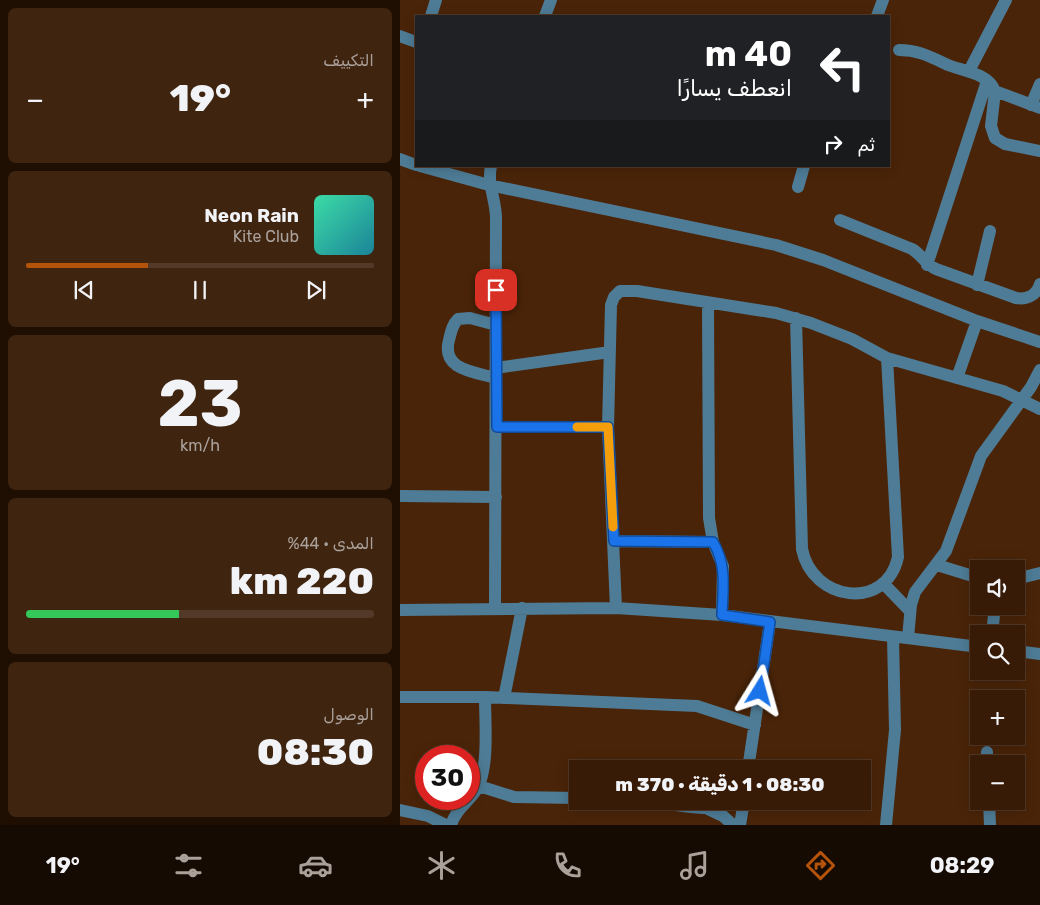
<!DOCTYPE html>
<html lang="ar">
<meta charset="utf-8">
<style>
body{margin:0;font-family:Rubik,"Noto Sans Arabic",sans-serif;background:#3f2410;color:#f1f3f6;direction:rtl;height:100vh;display:flex;flex-direction:column;font-size:19px;white-space:nowrap}
*{box-sizing:border-box;margin:0}
p{font-size:16px;color:#aba19b}
.icon{flex:none;width:28px;height:28px;fill:none;stroke:currentColor;stroke-width:2;stroke-linecap:round;stroke-linejoin:round}
.map{position:relative;flex:1;overflow:hidden;direction:ltr}
.sheet{display:flex;flex-direction:column;gap:8px;padding:8px;background:#1f0f03;width:400px}
.sheet>*{flex:none}
.top-card{position:absolute;left:15px;top:15px;width:475px;height:152px;border-radius:0px;box-shadow:0 2px 12px #0003,0 0 0 1px #523928;direction:rtl;background:#202124;color:#fff;overflow:hidden}
.fabs{position:absolute;left:570px;top:560px;display:grid;gap:10px}
.fabs a{display:grid;place-items:center;width:55px;height:55px;border-radius:0px;background:#381b06;box-shadow:0 2px 12px #0003,0 0 0 1px #523928;font-size:25px}
.speed{position:absolute;left:15px;top:745px;display:flex;gap:10px;font-size:25px;font-weight:700;text-align:center}
.speed>*{display:grid;place-content:center;width:65px;height:65px;border-radius:50%;background:#381b06;box-shadow:0 2px 12px #0003,0 0 0 1px #523928;line-height:1}
.speed .limit{border:8px solid #d22;background:#fff;color:#111}
.pin{position:absolute;display:grid;place-items:center;width:42px;height:42px;color:#fff;margin:-21px;border-radius:10px;box-shadow:0 2px 8px #0006}
.me{position:absolute;width:55px;margin:-28px;rotate:8deg;stroke-linejoin:round;filter:drop-shadow(0 0 4px #0008)}
.turn{display:flex;align-items:center;gap:18px;height:105px;padding:0 15px;font-size:22px}
.turn .icon{width:65px;height:65px;stroke-width:2.5}
.turn b{display:block;font-size:35px;line-height:42px}
.then{display:flex;align-items:center;height:48px;padding:0 15px;background:#0003;gap:10px;font-size:19px}
.big{font-size:38px;font-weight:800;line-height:1.1}
.sheet .widget{flex:1;display:flex;flex-direction:column;justify-content:center;gap:8px;min-width:0;padding:0 18px;border-radius:8px;background:#3f2410}
.sheet .dial{align-items:center;gap:0}
.dial b{font-size:65px;line-height:1}
.song{display:flex;align-items:center;gap:15px}
.cover{width:60px;height:60px;border-radius:8px;background:linear-gradient(135deg,hsl(160 70% 55%),hsl(190 70% 35%))}
.played{height:5px;border-radius:2px;background:linear-gradient(90deg,#b45309 35%,#523928 35%)}
.keys{display:flex;justify-content:space-around;direction:ltr}
.heat{display:flex;justify-content:space-between;align-items:center;font-size:28px;direction:ltr}
.charge{height:8px;border-radius:4px;background:linear-gradient(90deg,#34c759 44%,#523928 0)}
.trip{position:absolute;left:169px;top:760px;width:302px;height:50px;border-radius:0px;background:#381b06;box-shadow:0 2px 12px #0003,0 0 0 1px #523928;font-weight:800;line-height:50px;text-align:center;direction:rtl}
.dock{display:flex;height:80px;justify-content:space-around;align-items:center;background:#160b02;color:#aba19b}
.dock .icon{width:35px;height:35px}
.dock .on{color:#b45309}
.dock b{font-size:22px;color:#f1f3f6}
main{display:flex;flex:1;min-height:0}
.map>svg:first-child{display:block}
.lines{fill:none;stroke-linecap:round;stroke-linejoin:round}
.minor{stroke:#4e7c96;stroke-width:12}
.route-casing{stroke:#114b97;stroke-width:12}
.route{stroke:#1a73e8;stroke-width:9}
.slow{stroke:#f59e0b;stroke-width:9}
</style>
<main>
<div class="map">
<svg width="640" height="825" viewBox="0 0 640 825">
<rect width="100%" height="100%" fill="#4a2408"/>
<g class="lines">
<!-- minor -->
<path class="minor" d="M31,16L36,0
M145,16L151,0
M477,16L483,0
M0,36L16,42
M499,50C519,50 531,57 548,65C563,71 588,73 595,91L591,126L595,138L605,144L640,151
M569,71L606,0
M595,91L640,108
M631,105L640,84
M0,159L16,165
M20,166L89,185L376,245L423,260L577,321L640,342
M91,166C87,185 96,200 96,218L95,609
M398,187L404,166
M440,220L512,249C522,255 525,264 536,269L616,298C627,300 637,295 640,284
M527,265L587,81
M577,285L590,231
M308,303L309,518L313,542L323,566L322,615
M396,318L402,549C412,601 486,612 498,557L487,358
M96,368L210,352
M96,378C74,372 41,370 49,340C51,332 52,325 58,319L70,318L96,325
M557,378L577,321
M97,427H208
M0,496L96,497
M214,541L313,542
M537,565L579,578
M616,579L640,573
M483,583L510,611
M216,608L208,427L211,305L214,297L220,291H237L376,313L411,323L452,339L487,358L603,391L640,409
M0,610L216,608L322,615L579,647
M592,634L595,606
M508,638L511,605L515,592L546,551L581,456L631,387L640,370
M616,651L640,654
M0,697H85L297,706L355,725
M104,698L122,608
M587,752V764
M348,769L370,622
M79,786L114,797L178,798
M249,801C276,804 310,815 334,801
M589,801L590,825
M308,809L323,816L333,825
M0,810L28,816L46,825
M51,825C56,808 70,802 78,787C89,765 85,722 85,697
M340,825L344,801
M486,825L495,730L493,637"/>
</g>
<g class="lines">
<defs>
<path id="route" d="M96,290L97,427H208L214,541L313,542C327,565 323,589 322,615L370,622L360,691"/>
</defs>
<!-- route casing -->
<use href="#route" class="route-casing"/>
<!-- route -->
<use href="#route" class="route"/>
<!-- slow -->
<path class="slow" d="M177,427H208L213,527"/>
</g>
</svg>
<div class="fabs">
<a><svg class="icon" aria-label="sound" viewBox="0 0 24 24"><path d="M4 9h4l5-4v14l-5-4H4zM17 9q2 3 0 6"/></svg></a>
<a><svg class="icon" aria-label="search" viewBox="0 0 24 24"><circle cx="10" cy="10" r="6"/><path d="M15 15l6 6"/></svg></a>
<a>+</a>
<a>−</a>
</div>
<div class="speed"><div class="limit">30</div></div>
<div class="pin" style="left:96px;top:290px;background:#d93025"><svg class="icon" aria-label="arrive" viewBox="0 0 24 24"><path d="M6 21V4h12l-3 4 3 4H6"/></svg></div>
<svg class="me" style="left:360px;top:691px" viewBox="-20 -20 40 40"><path d="M0-17L14 15 0 8-14 15z" fill="#1a73e8" stroke="#fff" stroke-width="4"/></svg>
<div class="trip">08:30 · 1 دقيقة · 370 m</div>
<div class="top-card">
<div class="turn"><svg class="icon" aria-label="left" viewBox="0 0 24 24"><path d="M17 20v-9H6M10 6l-5 5 5 5"/></svg><div><b>40 m</b>انعطف يسارًا</div></div>
<div class="then">ثم<svg class="icon" aria-label="right" viewBox="0 0 24 24"><path d="M7 20v-9h11M14 6l5 5-5 5"/></svg></div>
</div>
</div>
<section class="sheet">
<div class="widget"><p>التكييف</p>
<div class="heat"><a>−</a><b class="big">19°</b><a>+</a></div>
</div>
<div class="widget">
<div class="song"><i class="cover"></i><div><b>Neon Rain</b><p>Kite Club</p></div></div>
<div class="played"></div>
<div class="keys"><svg class="icon" aria-label="previous" viewBox="0 0 24 24"><path d="M18 5L8 12l10 7zM5 5v14"/></svg><svg class="icon" aria-label="pause" viewBox="0 0 24 24"><path d="M8 5v14M16 5v14"/></svg><svg class="icon" aria-label="next" viewBox="0 0 24 24"><path d="M6 5l10 7-10 7zM19 5v14"/></svg></div>
</div>
<div class="widget dial"><b>23</b><p>km/h</p></div>
<div class="widget"><p>المدى · 44%</p><b class="big">220 km</b><div class="charge"></div></div>
<div class="widget"><p>الوصول</p><b class="big">08:30</b></div>
</section>
</main>
<nav class="dock">
<b>08:29</b>
<svg class="icon on" aria-label="directions" viewBox="0 0 24 24"><path d="M12 3l9 9-9 9-9-9zM9 14v-3h6M13 9l2 2-2 2"/></svg>
<svg class="icon" aria-label="music" viewBox="0 0 24 24"><path d="M9 18V5l10-2v13"/><circle cx="6" cy="18" r="3"/><circle cx="16" cy="16" r="3"/></svg>
<svg class="icon" aria-label="phone" viewBox="0 0 24 24"><path d="M5 4h4l2 5-3 2q2 4 5 5l2-3 5 2v4C11 20 4 13 5 4z"/></svg>
<svg class="icon" aria-label="climate" viewBox="0 0 24 24"><path d="M12 3v18M4 7l16 10M4 17L20 7"/></svg>
<svg class="icon" aria-label="car" viewBox="0 0 24 24"><path d="M5 17H2v-5l4-1 3-4h7l3 4 3 1v5h-3M9 17h6M6 11h13"/><circle cx="7" cy="17" r="2"/><circle cx="17" cy="17" r="2"/></svg>
<svg class="icon" aria-label="filters" viewBox="0 0 24 24"><path d="M4 7h16M4 17h16"/><circle cx="9" cy="7" r="2"/><circle cx="15" cy="17" r="2"/></svg>
<b>19°</b>
</nav>
